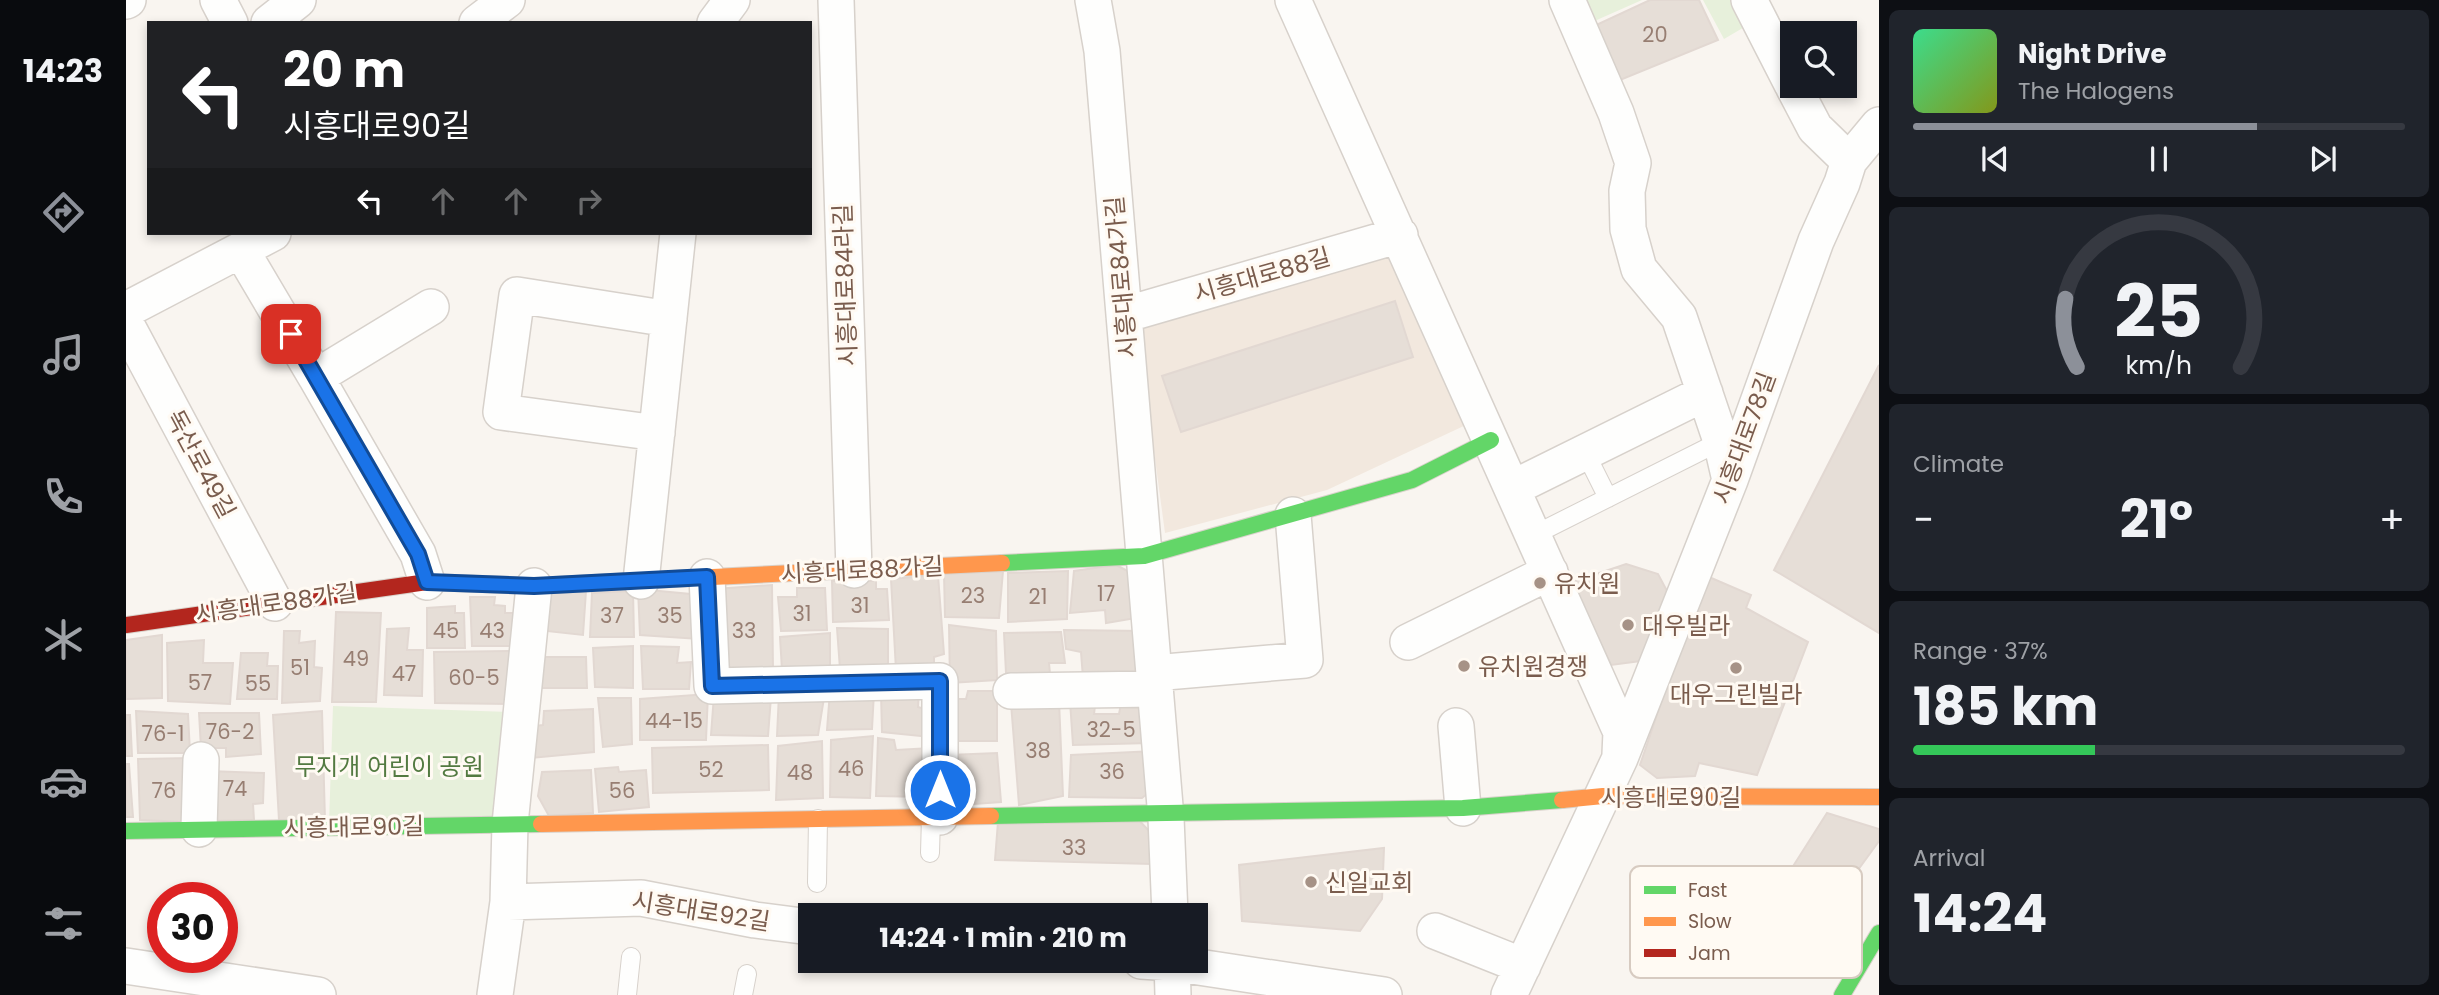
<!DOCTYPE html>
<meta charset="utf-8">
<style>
body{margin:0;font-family:Poppins,"Noto Sans KR",sans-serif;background:#20242c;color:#f1f3f6;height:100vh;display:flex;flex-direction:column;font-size:26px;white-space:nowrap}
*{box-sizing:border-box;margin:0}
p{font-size:23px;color:#9ea1a6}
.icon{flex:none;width:38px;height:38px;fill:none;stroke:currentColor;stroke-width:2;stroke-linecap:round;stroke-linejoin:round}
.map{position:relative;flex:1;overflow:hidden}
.panel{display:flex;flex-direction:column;gap:10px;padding:10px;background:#0d0f14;width:560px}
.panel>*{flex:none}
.top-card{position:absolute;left:21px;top:21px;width:665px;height:214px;border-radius:0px;box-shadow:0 4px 10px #0003;background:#202124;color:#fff;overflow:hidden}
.fabs{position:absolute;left:1654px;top:21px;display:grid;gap:14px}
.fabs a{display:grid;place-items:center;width:77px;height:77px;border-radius:0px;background:#171b24;box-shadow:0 4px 10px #0003;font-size:35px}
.speed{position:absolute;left:21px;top:882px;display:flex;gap:14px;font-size:35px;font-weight:700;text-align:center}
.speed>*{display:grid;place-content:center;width:91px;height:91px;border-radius:50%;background:#171b24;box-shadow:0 4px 10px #0003;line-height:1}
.speed .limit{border:10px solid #d22;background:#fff;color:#111}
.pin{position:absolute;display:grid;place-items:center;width:60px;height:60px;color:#fff;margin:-30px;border-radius:14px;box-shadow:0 4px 10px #0006}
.me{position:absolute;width:77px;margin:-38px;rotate:0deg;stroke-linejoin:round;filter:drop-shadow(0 0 5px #0008)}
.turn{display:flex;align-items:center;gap:24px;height:147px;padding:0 21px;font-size:32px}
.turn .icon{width:91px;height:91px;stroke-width:2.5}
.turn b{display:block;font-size:49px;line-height:60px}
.lanes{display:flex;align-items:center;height:66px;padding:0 21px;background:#0003;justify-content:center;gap:35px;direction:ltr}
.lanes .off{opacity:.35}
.big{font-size:52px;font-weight:700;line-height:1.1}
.panel .tile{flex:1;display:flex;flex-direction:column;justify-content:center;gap:10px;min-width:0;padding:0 24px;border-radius:10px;background:#20242c}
.panel .dial{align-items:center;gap:0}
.dial svg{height:182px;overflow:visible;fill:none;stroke:#363941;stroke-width:7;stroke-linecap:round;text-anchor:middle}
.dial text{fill:#f1f3f6;stroke:none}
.song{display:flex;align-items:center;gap:21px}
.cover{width:84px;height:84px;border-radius:10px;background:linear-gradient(135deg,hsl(150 70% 55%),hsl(70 70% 35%))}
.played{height:7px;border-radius:4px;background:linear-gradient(90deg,#8c9099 70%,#363941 70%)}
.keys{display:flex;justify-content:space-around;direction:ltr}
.heat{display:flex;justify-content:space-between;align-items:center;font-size:38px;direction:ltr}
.charge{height:10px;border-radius:5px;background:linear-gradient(90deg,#34c759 37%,#363941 0)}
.trip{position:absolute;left:672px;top:903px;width:410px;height:70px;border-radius:0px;background:#171b24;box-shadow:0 4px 10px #0003;font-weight:700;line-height:70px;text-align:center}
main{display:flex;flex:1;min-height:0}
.tab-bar{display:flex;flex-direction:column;width:126px;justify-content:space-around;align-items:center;background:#090b0e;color:#9ea1a6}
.tab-bar .icon{width:49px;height:49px}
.tab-bar .on{color:#8c9099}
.tab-bar b{font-size:32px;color:#f1f3f6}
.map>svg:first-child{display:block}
.residential{fill:#f2e8de}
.park{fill:#e7f0db}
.building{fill:#e6ded7;stroke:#e2d8d2;stroke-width:2}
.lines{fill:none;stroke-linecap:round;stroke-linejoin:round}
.lane-casing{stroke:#d7d1cb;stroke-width:20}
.street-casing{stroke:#d7d1cb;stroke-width:38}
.fast-casing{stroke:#d9d2cb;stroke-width:18}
.slow-casing{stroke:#d9d2cb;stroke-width:18}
.jam-casing{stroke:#d9d2cb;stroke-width:18}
.lane{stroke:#fefefd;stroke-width:18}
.street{stroke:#fefefd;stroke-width:35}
.fast{stroke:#63d668;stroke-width:16}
.slow{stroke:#ff974d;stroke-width:16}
.jam{stroke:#b3261e;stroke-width:16}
.route-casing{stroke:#114b97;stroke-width:18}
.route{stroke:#1a73e8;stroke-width:12}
.poi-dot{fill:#a69286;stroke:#fffaf3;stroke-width:2.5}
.labels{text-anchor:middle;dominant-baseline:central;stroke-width:6;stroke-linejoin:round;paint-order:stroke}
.number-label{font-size:21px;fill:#977e72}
.street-label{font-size:24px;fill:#7a5c4d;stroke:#fffaf3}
.poi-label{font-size:24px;fill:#7a5c4d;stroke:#fffaf3;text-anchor:start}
.park-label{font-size:24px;fill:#537a41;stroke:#fffaf3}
.key{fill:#fffaf3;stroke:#d7cbc1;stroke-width:2}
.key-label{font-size:19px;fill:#7a5c4d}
</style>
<main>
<nav class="tab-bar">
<b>14:23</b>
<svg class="icon on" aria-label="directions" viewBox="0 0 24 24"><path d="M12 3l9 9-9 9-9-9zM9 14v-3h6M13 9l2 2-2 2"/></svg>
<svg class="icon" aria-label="music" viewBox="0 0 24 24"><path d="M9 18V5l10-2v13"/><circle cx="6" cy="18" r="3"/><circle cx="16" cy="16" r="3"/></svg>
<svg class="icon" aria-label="phone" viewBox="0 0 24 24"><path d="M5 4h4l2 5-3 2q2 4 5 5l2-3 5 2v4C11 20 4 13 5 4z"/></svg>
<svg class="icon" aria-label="climate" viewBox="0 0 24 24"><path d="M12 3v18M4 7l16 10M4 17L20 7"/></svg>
<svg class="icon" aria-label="car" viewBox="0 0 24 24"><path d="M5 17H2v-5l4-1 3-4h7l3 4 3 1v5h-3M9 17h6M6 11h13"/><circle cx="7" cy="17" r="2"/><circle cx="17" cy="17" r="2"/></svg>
<svg class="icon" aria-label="filters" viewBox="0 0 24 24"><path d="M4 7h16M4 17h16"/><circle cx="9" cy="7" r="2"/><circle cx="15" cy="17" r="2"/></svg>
</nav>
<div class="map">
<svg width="1753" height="995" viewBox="0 0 1753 995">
<rect width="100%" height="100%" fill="#f9f5f0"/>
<!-- residential -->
<path class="residential" d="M1266,251L1342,424L1201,490L1039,533L1011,325Z"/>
<!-- park -->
<path class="park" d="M1452,0H1516L1464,23Z
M1577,0H1614L1627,22L1598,39Z
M207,706L384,712L376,824L203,823Z"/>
<!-- building -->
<path class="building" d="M1524,0H1573L1592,40L1494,80L1466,27Z
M1269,301L1287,357L1055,432L1036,376Z
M1753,365V633L1648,570Z
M1500,564L1532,574L1548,604L1522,660L1485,665L1446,582Z
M990,565L1013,577L1016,617L980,623L979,610L944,613L948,571Z
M877,571L873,618L819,617L818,573Z
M942,571L941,619L882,622V573Z
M812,575L818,654L808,657V671L770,670L765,579Z
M1583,577L1625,595L1620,608L1682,642L1631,775L1573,763L1569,776L1531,778L1514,765L1538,694Z
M706,581H750V589H761L763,620L707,622Z
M646,585L647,670L592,672L589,589Z
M671,588H699L701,630L655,631L652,597H671Z
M512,589L575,595L573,639L514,635Z
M460,591L457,635L411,630L422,592Z
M507,591L508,637H464L466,593Z
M344,597H369L368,605L379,606V613H387L388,646H346Z
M329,606V613H338L339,648H301V608Z
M210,612L255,613L250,702H206Z
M823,625L870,631L871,680L824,683Z
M283,628L281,650H297L296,696L258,695L261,629Z
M711,628L762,629V671L714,669Z
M938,630L1018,631L1022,677L957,678L955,652L940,649Z
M158,631H174L173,643L189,641L188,667L196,668L194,701L156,703Z
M935,632L939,663H923L924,674L880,673L878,633Z
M704,633V670H656L654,637Z
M36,635V698L0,699V640Z
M78,640L77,663H107L104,704L42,701L41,643Z
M507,646V688L469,687L467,648Z
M515,646L553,647L551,663L565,662L563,689H517Z
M388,651L385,704L309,703L308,652Z
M115,653H142L141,666H152L151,699H111Z
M415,657H460L461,688H415Z
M704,691L748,692L746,729L701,730Z
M793,691L792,707L805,711L804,737L756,732L755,693Z
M842,691H871V741H822L819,699H840Z
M582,694L580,740H514V699Z
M653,694L698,698L692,735L651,736Z
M588,695L645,697L642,736L585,735Z
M472,698H505L506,744L477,747Z
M970,698L968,714H993L996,699L1023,701L1024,743L947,745L944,701Z
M933,701L937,796L893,805L885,703Z
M467,709L468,752L405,758L400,727L417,725L418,711Z
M10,711L62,714L64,753H12Z
M196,711L199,821L153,820L147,715Z
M73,713H133L135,754L100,757V748H75Z
M0,715H4L6,756H0Z
M747,736L744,798L704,797L705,740Z
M752,738L768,740L770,750L804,748L800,797L750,796Z
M696,741L697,798L650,800L652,746Z
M642,745L643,790L527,793L526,748Z
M1028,751V788L1016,798L943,797L945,755Z
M871,753L875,802L820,806L823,755Z
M65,758L62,822L14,820L12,759Z
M0,764H3L7,817H0Z
M492,767L493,772L520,770L523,807L473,812L469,769Z
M465,770L467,813L423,816L412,796L416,772Z
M82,771L138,773L137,803L127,804L128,820L79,821Z
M1701,813L1753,829V841L1713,896L1664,871Z
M1007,814L1025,833L1026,864L869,860L872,822Z
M1258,848L1256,899L1234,931L1116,921L1113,865Z"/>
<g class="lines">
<defs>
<path id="lane" d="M1459,452L1482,498
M1408,535L1595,441
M804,853L805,817
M691,883L692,819
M501,995L505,957
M617,995L621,974"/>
<path id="street" d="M92,0L104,23
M710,0L728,570
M967,0L976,51L1040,818L1044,915
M1167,0L1495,732L1494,754
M1441,0L1490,113L1507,163L1501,191L1502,229L1513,269L1553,317L1595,441L1604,480
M1623,0L1666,84
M0,1L2,0
M143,23L172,0
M351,23L381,0
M589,23L606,0
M1667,86L1689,128L1723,161
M115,250L190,377L305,307
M0,310L147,233
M998,315L1274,235
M0,324L149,603
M190,377L292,554L301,582
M531,433L375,412L391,295L543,319
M1387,488L1579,393
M581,577L586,686L814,681V817
M515,581L552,233
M1282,642L1424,572
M1028,673L1179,660L1167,515
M885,691L1029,689
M1330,726L1337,808
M73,829L75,760
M382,902L515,898L629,920L684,927
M1309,931L1397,966
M1015,961L1046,963L1258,995
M1046,961L1047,995
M0,966L192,995
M369,995L382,902L384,824L408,586
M1383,995L1494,758L1604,480L1690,241L1716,183L1723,161L1753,125"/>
<path id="fast" d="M876,563L1018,556L1286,480L1365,440
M865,816L1337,808L1436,800
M0,831L415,824
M1716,995L1753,933"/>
<path id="slow" d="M566,578L876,563
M1436,800L1477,796L1753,797
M415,824L865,816"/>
<path id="jam" d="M0,625L301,582L408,586L566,578"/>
</defs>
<!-- lane casing -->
<use href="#lane" class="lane-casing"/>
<!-- street casing -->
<use href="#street" class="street-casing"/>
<!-- fast casing -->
<use href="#fast" class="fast-casing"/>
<!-- slow casing -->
<use href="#slow" class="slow-casing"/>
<!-- jam casing -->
<use href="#jam" class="jam-casing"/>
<!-- lane -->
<use href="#lane" class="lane"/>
<!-- street -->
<use href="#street" class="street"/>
<!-- fast -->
<use href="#fast" class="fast"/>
<!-- slow -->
<use href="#slow" class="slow"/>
<!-- jam -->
<use href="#jam" class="jam"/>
</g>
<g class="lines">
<defs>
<path id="route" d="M165,334L292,554L301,582L408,586L581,577L586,686L814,681V790"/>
</defs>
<!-- route casing -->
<use href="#route" class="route-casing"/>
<!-- route -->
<use href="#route" class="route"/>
</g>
<!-- markers -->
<g class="poi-dot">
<circle cx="1414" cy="583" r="7"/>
<circle cx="1502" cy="625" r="7"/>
<circle cx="1338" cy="666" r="7"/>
<circle cx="1610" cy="668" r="7"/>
<circle cx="1185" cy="882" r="7"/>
</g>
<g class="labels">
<!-- number labels -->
<g class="number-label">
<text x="1529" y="34">20</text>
<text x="980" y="593">17</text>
<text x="847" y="595">23</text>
<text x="912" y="596">21</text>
<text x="734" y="605">31</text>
<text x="676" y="613">31</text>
<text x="486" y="615">37</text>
<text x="544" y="615">35</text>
<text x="320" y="630">45</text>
<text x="366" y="630">43</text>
<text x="618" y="630">33</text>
<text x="230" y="658">49</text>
<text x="174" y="667">51</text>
<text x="278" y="673">47</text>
<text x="348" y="677">60-5</text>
<text x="74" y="682">57</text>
<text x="132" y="683">55</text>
<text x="548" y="720">44-15</text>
<text x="985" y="729">32-5</text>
<text x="104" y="731">76-2</text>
<text x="37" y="733">76-1</text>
<text x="912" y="750">38</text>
<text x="725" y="768">46</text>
<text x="585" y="769">52</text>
<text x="986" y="771">36</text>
<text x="674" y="772">48</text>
<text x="109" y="788">74</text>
<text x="38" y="790">76</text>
<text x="496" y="790">56</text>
<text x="948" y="847">33</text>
</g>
<!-- street labels -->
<g class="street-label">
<text transform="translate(1136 275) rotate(-16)">시흥대로88길</text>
<text transform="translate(995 277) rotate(-95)">시흥대로84가길</text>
<text transform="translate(719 285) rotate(-92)">시흥대로84라길</text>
<text transform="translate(1618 438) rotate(-70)">시흥대로78길</text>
<text transform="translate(75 464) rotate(62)">독산로49길</text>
<text transform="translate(736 570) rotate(-3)">시흥대로88가길</text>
<text transform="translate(150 603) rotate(-8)">시흥대로88가길</text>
<text x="1545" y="797">시흥대로90길</text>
<text transform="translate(228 827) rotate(-1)">시흥대로90길</text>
<text transform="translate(575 911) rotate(9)">시흥대로92길</text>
</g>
<!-- poi labels -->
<g class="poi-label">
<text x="1428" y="583">유치원</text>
<text x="1516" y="625">대우빌라</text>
<text x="1352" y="666">유치원경쟁</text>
<text x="1610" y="694" text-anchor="middle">대우그린빌라</text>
<text x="1199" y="882">신일교회</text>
</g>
<!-- park labels -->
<g class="park-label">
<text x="263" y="766">무지개 어린이 공원</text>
</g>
</g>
<!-- legend -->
<rect x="1504" y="866" width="232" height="112" rx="10" class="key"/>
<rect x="1518" y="886" width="32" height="8" fill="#63d668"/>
<rect x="1518" y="917" width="32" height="9" fill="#ff974d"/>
<rect x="1518" y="949" width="32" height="8" fill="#b3261e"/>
<g class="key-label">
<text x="1562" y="897">Fast</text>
<text x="1562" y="928">Slow</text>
<text x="1562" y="960">Jam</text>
</g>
</svg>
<div class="fabs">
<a><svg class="icon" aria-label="search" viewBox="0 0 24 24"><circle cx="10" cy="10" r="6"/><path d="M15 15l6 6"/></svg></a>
</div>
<div class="speed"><div class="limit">30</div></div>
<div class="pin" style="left:165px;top:334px;background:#d93025"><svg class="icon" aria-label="arrive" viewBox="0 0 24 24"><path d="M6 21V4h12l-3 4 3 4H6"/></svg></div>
<svg class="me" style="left:814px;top:790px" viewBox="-20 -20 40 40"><circle r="17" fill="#1a73e8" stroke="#fff" stroke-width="3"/><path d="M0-11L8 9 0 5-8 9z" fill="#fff"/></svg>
<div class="trip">14:24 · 1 min · 210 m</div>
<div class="top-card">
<div class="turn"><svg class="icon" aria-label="left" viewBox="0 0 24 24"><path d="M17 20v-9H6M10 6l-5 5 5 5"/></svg><div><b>20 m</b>시흥대로90길</div></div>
<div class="lanes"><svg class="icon" aria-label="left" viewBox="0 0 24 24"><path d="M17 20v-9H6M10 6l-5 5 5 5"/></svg><svg class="icon off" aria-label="ahead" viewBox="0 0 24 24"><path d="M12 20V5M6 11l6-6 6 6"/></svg><svg class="icon off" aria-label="ahead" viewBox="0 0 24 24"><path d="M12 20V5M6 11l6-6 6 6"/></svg><svg class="icon off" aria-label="right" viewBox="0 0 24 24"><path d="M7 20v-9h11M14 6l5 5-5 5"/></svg></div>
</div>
</div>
<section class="panel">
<div class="tile">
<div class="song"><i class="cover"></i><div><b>Night Drive</b><p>The Halogens</p></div></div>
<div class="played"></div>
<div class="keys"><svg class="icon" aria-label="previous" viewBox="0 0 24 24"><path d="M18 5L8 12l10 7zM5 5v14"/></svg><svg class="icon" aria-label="pause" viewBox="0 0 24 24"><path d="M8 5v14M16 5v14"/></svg><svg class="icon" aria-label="next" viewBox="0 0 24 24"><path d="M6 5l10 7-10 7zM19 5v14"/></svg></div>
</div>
<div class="tile dial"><svg viewBox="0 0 100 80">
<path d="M14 69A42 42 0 1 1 86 69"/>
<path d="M14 69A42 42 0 0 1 9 39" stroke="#8c9099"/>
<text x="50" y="56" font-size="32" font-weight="700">25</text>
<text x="50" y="72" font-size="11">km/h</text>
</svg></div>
<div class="tile"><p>Climate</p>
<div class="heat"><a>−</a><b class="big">21°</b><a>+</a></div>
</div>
<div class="tile"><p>Range · 37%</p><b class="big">185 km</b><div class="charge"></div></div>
<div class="tile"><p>Arrival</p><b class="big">14:24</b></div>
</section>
</main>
